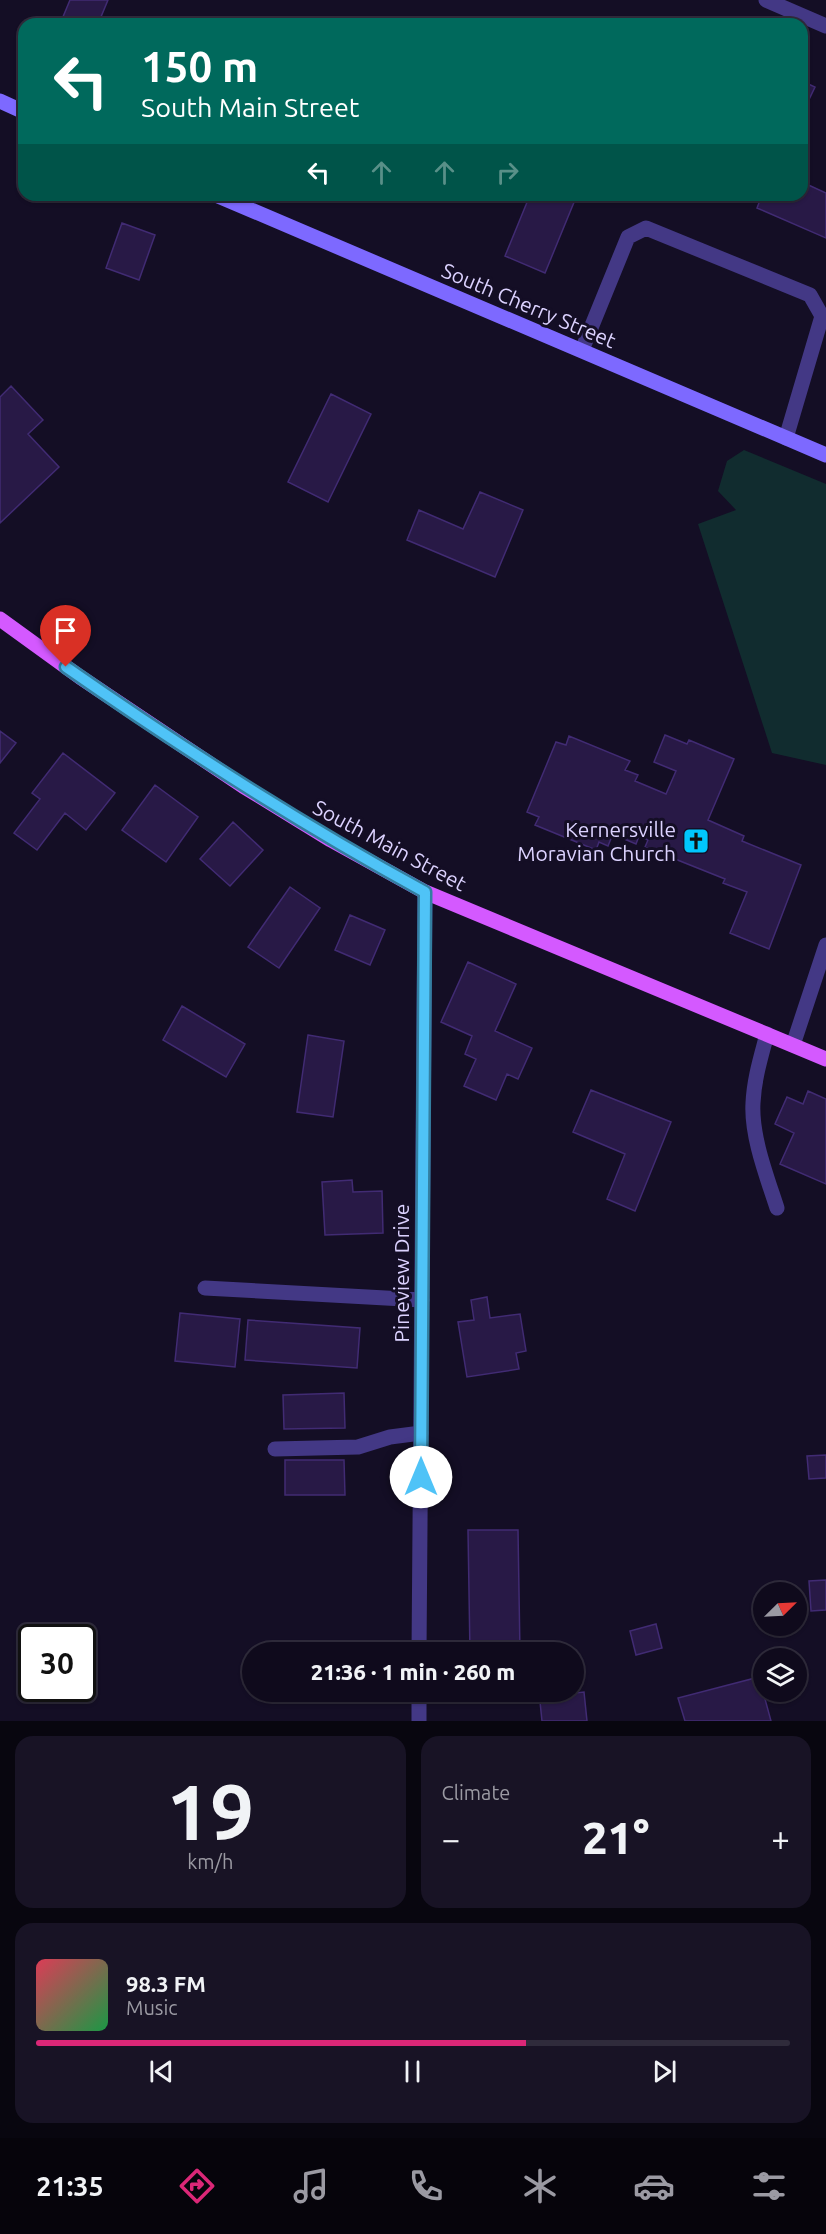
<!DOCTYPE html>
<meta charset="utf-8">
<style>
body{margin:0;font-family:Ubuntu,sans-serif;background:#181325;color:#f1f3f6;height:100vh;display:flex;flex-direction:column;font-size:22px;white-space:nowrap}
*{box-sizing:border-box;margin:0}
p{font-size:20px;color:#9b9aa3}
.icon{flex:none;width:33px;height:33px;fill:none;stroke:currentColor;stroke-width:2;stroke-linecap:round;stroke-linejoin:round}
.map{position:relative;height:1721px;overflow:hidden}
.sheet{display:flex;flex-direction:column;gap:15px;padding:15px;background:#08060f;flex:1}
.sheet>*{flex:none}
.guide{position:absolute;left:18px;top:18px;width:790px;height:183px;border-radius:18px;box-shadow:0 2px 4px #0004,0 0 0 2px #2f2b3b;background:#00695c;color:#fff;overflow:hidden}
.needle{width:39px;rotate:66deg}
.fabs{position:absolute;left:753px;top:1582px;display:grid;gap:12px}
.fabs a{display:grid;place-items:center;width:54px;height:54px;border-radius:50%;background:#0f0a1c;box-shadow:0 2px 4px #0004,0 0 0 2px #2f2b3b;font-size:30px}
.speed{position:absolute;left:18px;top:1624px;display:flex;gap:12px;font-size:30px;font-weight:700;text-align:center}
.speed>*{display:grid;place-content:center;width:78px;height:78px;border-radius:50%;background:#0f0a1c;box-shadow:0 2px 4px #0004,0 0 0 2px #2f2b3b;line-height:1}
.speed .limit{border:3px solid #111;border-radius:9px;background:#fff;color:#111}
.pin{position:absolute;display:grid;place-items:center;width:51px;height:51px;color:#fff;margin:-62px -26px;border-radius:50% 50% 50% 0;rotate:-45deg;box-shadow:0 0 6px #0007}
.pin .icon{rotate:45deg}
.me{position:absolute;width:66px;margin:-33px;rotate:0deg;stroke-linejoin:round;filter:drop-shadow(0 0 4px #0008)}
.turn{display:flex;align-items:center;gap:21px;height:126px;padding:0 24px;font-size:27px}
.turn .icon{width:78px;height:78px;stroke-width:2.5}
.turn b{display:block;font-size:42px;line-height:51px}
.lanes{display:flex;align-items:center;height:57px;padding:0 24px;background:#0003;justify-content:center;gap:30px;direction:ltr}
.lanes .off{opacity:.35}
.big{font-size:45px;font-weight:800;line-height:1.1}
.sheet .widget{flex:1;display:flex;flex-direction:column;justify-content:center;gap:9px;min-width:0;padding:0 21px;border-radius:18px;background:#181325}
.sheet .dial{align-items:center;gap:0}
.dial b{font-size:78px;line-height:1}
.song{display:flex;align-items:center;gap:18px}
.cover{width:72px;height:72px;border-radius:9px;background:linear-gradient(135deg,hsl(350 70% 55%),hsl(140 70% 35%))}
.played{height:6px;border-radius:3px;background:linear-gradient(90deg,#db2777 65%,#2f2b3b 65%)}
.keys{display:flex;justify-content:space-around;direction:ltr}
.heat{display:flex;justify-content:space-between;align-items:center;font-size:33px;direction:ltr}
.sheet .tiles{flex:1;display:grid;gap:15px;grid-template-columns:1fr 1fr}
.widget:last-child{grid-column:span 2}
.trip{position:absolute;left:242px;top:1642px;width:342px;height:60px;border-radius:30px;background:#0f0a1c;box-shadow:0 2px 4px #0004,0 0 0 2px #2f2b3b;font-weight:800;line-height:60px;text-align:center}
.dock{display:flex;height:96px;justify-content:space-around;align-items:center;background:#06040b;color:#9b9aa3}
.dock .icon{width:42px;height:42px}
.dock .selected{color:#db2777}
.dock b{font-size:27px;color:#f1f3f6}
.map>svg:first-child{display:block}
.green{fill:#112c2f}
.building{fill:#281946;stroke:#412b73;stroke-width:1.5}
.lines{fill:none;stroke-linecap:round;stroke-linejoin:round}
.lane{stroke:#433885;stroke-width:15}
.street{stroke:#433885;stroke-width:15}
.secondary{stroke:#7d69ff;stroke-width:15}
.primary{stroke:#d459ff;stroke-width:15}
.route-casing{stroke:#337fa1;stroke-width:15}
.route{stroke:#4fc3f7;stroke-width:10}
.labels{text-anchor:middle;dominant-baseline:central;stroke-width:6;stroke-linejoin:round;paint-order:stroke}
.street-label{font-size:21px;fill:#dcd2ff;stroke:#140e25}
.poi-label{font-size:21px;fill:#dcd2ff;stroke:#140e25;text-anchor:end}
</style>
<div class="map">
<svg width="826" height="1721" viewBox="0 0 826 1721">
<rect width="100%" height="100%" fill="#140e25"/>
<!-- green -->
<path class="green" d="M744,450L826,484V765L772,753L698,524L736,510L718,491L727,461Z"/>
<!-- building -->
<path class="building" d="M70,0H108L98,24H60Z
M802,81L815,87L802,114Z
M802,182L826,193V238L757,208L762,195H802Z
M530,195H577L545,273L505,256Z
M122,223L155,235L139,280L106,268Z
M11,386L43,420L28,434L59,467L0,523V397Z
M331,394L371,414L328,502L288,482Z
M480,492L523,510L495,577L407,540L419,510L463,529Z
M0,731L16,743L0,763Z
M665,735L687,744L689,740L734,759L708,820L744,836L742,841L801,865L769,949L730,933L747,892L723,883L725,879L645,847L648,840L639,836L636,844L622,838L625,830L616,826L608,846L599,842L596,850L535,825L539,817L527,812L556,742L566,745L569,736L630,761L625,770L638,775L635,781L666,794L676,771L654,762Z
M63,753L115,793L86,830L65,813L37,850L14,833L40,799L32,793Z
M155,785L198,817L166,862L122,830Z
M233,822L263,850L230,886L200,859Z
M290,887L320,908L279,968L248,947Z
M350,915L385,930L370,965L335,950Z
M468,962L516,984L495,1031L532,1048L518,1079L507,1074L496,1100L464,1086L476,1059L465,1054L472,1036L441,1022Z
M182,1006L245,1044L226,1077L163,1040Z
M308,1035L344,1041L333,1117L297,1112Z
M591,1090L671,1122L635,1211L607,1199L625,1154L573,1132Z
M808,1091L826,1099V1184L780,1164L794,1133L775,1124L787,1097L803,1104Z
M352,1180L353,1192L382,1191L383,1233L325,1235L322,1182Z
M487,1297L490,1318L520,1314L526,1351L516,1353L519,1369L467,1377L458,1322L474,1320L471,1300Z
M180,1313L240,1319L235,1367L175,1361Z
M248,1320L360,1328L357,1368L245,1360Z
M344,1393L345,1428L284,1429L283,1395Z
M826,1455V1478L809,1479L807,1456Z
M285,1460H344L345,1495H285Z
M468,1530H518L520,1653H470Z
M826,1580V1610L811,1611L809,1581Z
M656,1624L662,1648L636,1655L630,1631Z
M759,1677L771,1721H685L678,1698Z
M539,1692H557V1695L584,1692L587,1721H542Z"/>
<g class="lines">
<!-- lane -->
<path class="lane" d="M582,350L628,237L646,228L810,295L822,316L786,438
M767,1034C761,1057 754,1079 753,1103C751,1136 767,1177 777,1208
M205,1288L422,1300
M275,1449L358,1447L390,1437L421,1433"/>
<!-- street -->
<path class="street" d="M766,0L826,26
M793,1045L826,945
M419,1653L425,892
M419,1721V1692"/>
<!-- secondary -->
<path class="secondary" d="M0,101L24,112
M216,195L826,455"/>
<!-- primary -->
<path class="primary" d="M0,619L80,677L243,786L331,840L425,892L826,1059"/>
</g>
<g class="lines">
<defs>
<path id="route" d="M66,667C182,748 301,824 425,892L421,1477"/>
</defs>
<!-- route casing -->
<use href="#route" class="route-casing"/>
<!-- route -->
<use href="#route" class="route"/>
</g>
<!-- icons -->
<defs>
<symbol id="church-square" viewBox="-11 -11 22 22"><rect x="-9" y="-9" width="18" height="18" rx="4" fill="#00c7fd" stroke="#140e25"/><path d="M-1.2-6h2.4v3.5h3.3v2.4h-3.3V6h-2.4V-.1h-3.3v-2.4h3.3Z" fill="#111"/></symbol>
</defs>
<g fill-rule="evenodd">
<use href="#church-square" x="681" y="826" width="30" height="30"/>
</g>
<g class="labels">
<!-- street labels -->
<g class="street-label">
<text transform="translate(529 305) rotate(23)">South Cherry Street</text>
<text transform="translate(390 845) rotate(28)">South Main Street</text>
<text transform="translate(401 1273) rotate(-90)">Pineview Drive</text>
</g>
<!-- poi labels -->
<g class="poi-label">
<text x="676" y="829">Kernersville<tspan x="676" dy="24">Moravian Church</tspan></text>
</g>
</g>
</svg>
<div class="fabs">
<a><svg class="needle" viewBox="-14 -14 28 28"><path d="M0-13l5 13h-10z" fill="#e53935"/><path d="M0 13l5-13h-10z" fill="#9b9aa3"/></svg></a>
<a><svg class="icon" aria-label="layers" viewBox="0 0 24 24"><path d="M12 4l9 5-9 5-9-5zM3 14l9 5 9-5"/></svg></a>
</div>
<div class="speed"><div class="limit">30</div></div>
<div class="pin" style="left:66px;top:667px;background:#d93025"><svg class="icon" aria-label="arrive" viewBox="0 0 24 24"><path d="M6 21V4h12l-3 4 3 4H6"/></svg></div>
<svg class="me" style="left:421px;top:1477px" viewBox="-20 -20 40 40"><circle r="19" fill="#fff"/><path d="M0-13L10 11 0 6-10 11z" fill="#4fc3f7"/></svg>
<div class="trip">21:36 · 1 min · 260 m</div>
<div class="guide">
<div class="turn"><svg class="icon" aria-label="left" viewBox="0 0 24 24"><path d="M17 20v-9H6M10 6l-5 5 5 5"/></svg><div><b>150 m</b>South Main Street</div></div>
<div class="lanes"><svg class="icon" aria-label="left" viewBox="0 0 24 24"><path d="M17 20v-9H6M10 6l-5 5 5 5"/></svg><svg class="icon off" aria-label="ahead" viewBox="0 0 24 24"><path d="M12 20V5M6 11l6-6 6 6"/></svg><svg class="icon off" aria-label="ahead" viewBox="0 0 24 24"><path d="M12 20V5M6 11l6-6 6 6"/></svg><svg class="icon off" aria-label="right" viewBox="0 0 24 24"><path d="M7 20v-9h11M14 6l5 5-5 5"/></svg></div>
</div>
</div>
<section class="sheet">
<div class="tiles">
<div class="widget dial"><b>19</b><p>km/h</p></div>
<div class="widget"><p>Climate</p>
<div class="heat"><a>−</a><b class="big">21°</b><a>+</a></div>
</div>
<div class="widget">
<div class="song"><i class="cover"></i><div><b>98.3 FM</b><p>Music</p></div></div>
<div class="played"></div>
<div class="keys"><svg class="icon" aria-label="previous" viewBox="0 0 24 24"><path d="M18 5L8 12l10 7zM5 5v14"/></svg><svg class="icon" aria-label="pause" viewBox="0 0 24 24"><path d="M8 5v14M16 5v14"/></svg><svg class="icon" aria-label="next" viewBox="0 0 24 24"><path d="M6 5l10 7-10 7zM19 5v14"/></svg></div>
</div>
</div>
</section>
<nav class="dock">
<b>21:35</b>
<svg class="icon selected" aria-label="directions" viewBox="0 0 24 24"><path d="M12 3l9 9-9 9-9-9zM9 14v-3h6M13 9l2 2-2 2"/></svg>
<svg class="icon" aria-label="music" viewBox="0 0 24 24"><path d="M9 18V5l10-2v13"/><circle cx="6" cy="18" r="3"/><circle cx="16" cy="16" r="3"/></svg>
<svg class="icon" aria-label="phone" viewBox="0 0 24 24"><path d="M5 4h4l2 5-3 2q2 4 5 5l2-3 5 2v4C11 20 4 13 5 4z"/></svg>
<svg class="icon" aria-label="climate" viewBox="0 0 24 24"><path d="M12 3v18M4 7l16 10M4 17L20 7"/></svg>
<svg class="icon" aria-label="car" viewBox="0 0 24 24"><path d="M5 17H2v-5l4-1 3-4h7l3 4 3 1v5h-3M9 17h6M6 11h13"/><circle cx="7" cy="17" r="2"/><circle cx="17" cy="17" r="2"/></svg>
<svg class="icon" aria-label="filters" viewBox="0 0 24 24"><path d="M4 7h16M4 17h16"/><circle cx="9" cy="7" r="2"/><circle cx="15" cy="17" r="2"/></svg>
</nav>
